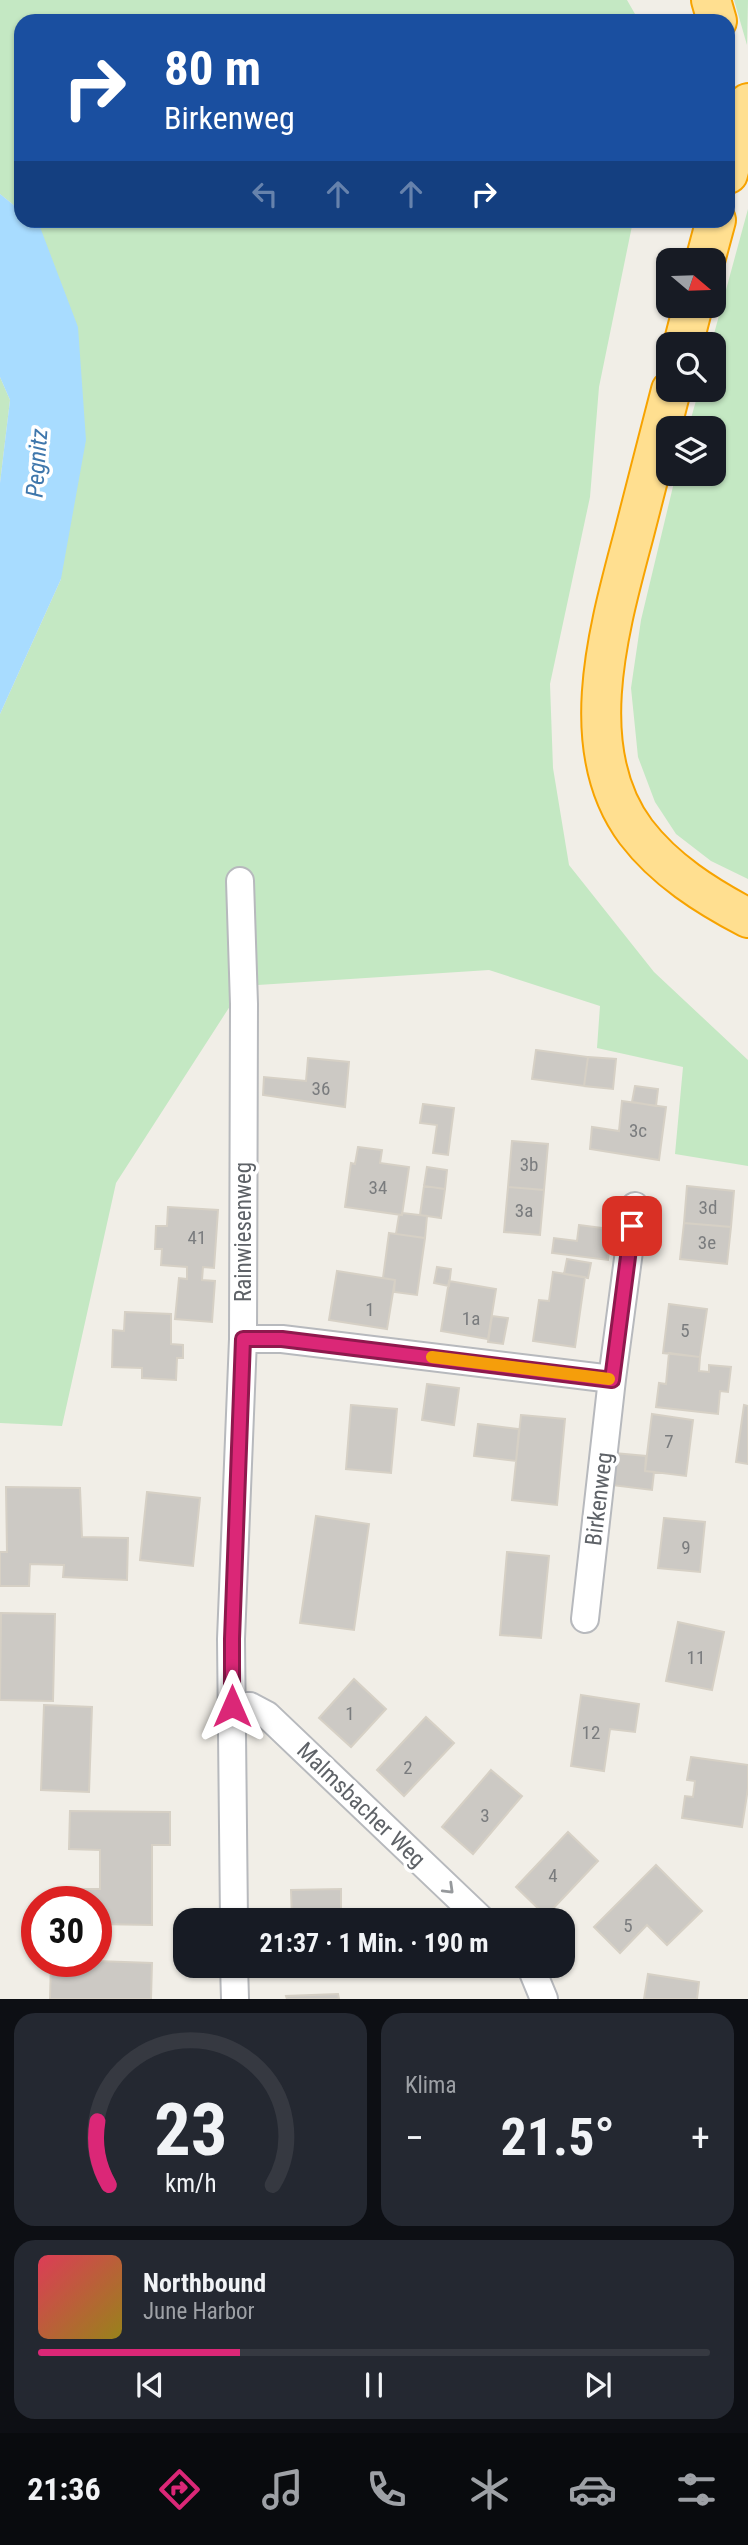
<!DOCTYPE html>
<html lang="de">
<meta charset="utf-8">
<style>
body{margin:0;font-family:"Roboto Condensed",sans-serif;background:#242831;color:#f1f3f6;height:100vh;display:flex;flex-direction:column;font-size:26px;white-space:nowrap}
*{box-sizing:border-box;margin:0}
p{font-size:23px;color:#9ea1a6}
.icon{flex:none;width:38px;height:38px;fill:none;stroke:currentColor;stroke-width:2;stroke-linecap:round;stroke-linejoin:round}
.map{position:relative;height:1999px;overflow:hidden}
.panel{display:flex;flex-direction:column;gap:14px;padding:14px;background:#0d0f14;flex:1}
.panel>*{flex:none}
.hud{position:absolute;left:14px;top:14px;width:721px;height:214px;border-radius:21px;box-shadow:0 2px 5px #0004;background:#1a4fa0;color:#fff;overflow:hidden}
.needle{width:46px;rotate:109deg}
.buttons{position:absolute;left:656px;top:248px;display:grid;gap:14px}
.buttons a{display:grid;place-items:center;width:70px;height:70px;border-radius:14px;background:#171b24;box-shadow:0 2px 5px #0004;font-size:35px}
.speed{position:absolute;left:21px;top:1886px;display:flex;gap:14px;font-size:35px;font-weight:700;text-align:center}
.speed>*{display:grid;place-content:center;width:91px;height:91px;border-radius:50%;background:#171b24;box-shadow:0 2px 5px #0004;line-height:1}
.speed .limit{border:10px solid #d22;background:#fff;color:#111}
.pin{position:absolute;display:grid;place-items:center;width:60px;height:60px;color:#fff;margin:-30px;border-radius:14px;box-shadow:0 4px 10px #0006}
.me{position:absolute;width:77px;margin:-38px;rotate:0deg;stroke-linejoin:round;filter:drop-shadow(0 0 5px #0008)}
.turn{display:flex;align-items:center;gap:24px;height:147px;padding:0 35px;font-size:32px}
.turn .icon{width:91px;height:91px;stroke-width:2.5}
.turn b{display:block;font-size:49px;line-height:60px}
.lanes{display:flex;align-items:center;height:66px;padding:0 35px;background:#0003;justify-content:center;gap:35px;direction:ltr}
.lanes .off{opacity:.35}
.big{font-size:52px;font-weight:700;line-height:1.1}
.panel .tile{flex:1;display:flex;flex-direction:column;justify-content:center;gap:10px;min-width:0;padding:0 24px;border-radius:21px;background:#242831}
.panel .dial{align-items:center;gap:0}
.dial svg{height:182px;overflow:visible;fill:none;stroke:#363941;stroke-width:7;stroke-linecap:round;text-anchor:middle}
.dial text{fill:#f1f3f6;stroke:none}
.song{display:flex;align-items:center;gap:21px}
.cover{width:84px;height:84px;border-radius:10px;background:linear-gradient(135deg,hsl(350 70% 55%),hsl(50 70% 35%))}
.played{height:7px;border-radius:4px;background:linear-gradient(90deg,#db2777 30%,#363941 30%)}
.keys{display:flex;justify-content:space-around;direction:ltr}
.heat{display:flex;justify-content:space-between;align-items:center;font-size:38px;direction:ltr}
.panel .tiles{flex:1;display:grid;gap:14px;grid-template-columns:1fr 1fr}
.tile:last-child{grid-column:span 2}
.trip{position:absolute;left:173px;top:1908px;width:402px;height:70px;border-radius:21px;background:#171b24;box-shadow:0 2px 5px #0004;font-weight:700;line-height:70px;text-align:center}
.menu{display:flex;height:112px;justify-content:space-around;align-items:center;background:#090b0e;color:#9ea1a6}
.menu .icon{width:49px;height:49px}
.menu .selected{color:#db2777}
.menu b{font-size:32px;color:#f1f3f6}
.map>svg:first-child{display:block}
.green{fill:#c4e8c3}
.water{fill:#a8dcff}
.building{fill:#ccc9c4;stroke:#d6d0c5;stroke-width:2}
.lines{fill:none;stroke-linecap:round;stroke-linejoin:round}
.minor-casing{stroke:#b7b9bd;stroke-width:30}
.motorway-casing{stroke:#f7a300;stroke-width:42}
.minor{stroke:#fff;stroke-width:26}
.motorway{stroke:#ffdf90;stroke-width:38}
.oneway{stroke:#96999c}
.route-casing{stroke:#8e194d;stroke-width:18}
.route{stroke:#db2777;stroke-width:12}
.slow{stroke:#f59e0b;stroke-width:12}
.labels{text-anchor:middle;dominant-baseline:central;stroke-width:7;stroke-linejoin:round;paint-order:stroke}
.number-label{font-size:19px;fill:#7a7c7e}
.street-label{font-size:23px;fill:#5e6267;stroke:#fff}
.water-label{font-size:24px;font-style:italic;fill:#3f77ac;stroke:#fff}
</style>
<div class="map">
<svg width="748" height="1999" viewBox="0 0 748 1999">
<rect width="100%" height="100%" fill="#f1eee7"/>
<!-- green -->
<path class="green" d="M0,0H627L639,21H21V211L0,194Z
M734,0H748L747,45Z
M748,209V879L711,861L676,834L655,802L638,757L631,688L641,620L676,474H714V429H688L699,390H714V345H711Z
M32,221H633L599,387L590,497L550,684L553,768L569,865L654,972L748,1060V1166L675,1154L683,1067L597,1048L600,1006L489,970L243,986L116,1183L62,1426L0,1423V714L61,579L40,227Z
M0,377L10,400L0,483Z"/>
<!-- water -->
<path class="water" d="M0,194L21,211V220L32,221L40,227L78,327L86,440L61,579L0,714V483L10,400L0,377Z"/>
<!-- building -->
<path class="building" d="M536,1050L588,1057L584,1086L532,1079Z
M588,1057L616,1059L613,1089L584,1086Z
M308,1058L349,1062L345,1107L263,1095L264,1077L306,1081Z
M635,1086L658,1089L656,1106L632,1102Z
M622,1101L666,1107L659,1160L590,1149L592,1127L619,1131Z
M423,1104L454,1108L448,1155L433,1153L437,1125L420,1123Z
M512,1141L548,1144L544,1190L508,1187Z
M358,1147L382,1150L380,1163L409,1167L402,1215L345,1207L351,1163L355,1164Z
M427,1167L447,1170L445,1189L424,1186Z
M424,1186L445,1189L441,1218L420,1215Z
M687,1186L734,1191L731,1227L684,1223Z
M508,1187L544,1190L540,1235L504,1232Z
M168,1207L218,1210L214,1268L203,1267L202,1280L215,1281L212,1322L175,1319L179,1278L187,1279V1267L161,1265L162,1249H155L156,1226H167Z
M402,1213L427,1216L425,1238L396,1234L399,1215H402Z
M684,1223L731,1227L727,1264L680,1259Z
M579,1225L611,1229L608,1260L552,1253L554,1238L577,1241Z
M389,1233L425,1238L417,1295L394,1292L395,1280L383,1278Z
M567,1259L591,1263L588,1278L564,1274Z
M437,1267L451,1269L449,1286L434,1283Z
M337,1271L395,1280L387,1329L329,1320Z
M553,1272L585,1277L575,1347L533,1341L539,1300L549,1301Z
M449,1281L496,1289L488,1339L441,1331Z
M669,1304L707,1309L700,1357L663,1353Z
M125,1312L171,1314V1344L183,1345V1358H177L176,1380L142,1378V1368L112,1367L113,1330L124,1331Z
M492,1316L508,1318L503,1344L488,1342Z
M669,1353L700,1357L699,1371L709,1372V1365L731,1367L728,1392L720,1391L718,1414L656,1407L659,1383L666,1384Z
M427,1384L459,1388L454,1425L422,1420Z
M351,1405L397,1409L391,1473L346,1469Z
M744,1405L748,1406V1464L736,1462Z
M652,1414L693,1420L686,1476L645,1471Z
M521,1415L565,1419L557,1505L512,1500Z
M478,1424L519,1429L516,1461L474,1456Z
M614,1453L646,1456L645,1471L654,1472L652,1490L611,1485Z
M6,1487L80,1488L82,1537L128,1538L127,1580L63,1577L64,1565L30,1564L29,1586H0V1552H7Z
M147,1492L200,1498L193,1566L140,1560Z
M316,1516L369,1524L354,1630L300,1623Z
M664,1518L705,1522L700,1572L658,1568Z
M507,1552L549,1556L541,1638L500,1635Z
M1,1613L55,1614L53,1701L0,1700Z
M678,1622L724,1632L712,1690L666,1681Z
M354,1679L386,1709L351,1747L319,1718Z
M581,1695L639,1704L635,1732L610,1729L604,1771L571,1766Z
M44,1705L92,1707L89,1792L41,1790Z
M426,1717L454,1743L404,1796L377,1770Z
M691,1757L748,1765V1788L742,1827L682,1818L685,1796L693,1797L695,1781L687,1780Z
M491,1770L522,1796L473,1854L442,1827Z
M70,1811L170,1812V1845H152V1925L96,1924V1902H55V1889H100V1850L69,1849Z
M568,1832L598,1861L546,1916L516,1887Z
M656,1865L702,1911L667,1945L647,1925L620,1953L594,1927Z
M341,1889V1920H292L291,1890Z
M96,1961L152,1963L151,1999H50L51,1962Z
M648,1974L699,1982L697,1999H644Z
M338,1994L339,1999H287L286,1996Z"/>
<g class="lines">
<defs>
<path id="minor" d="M243,1339H282L612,1379L635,1206
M585,1619L612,1379
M232,1706H250L267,1715L482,1920
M234,1920L231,1639L243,1339L244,1004L240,881
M234,1965L235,1999
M530,1965L544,1999"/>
<path id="motorway" d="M711,0L717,21
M728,174L748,103
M705,261L716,220
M683,345L693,306
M671,390C659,438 646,486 634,534C610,625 573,748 636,832C665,870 706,896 748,918"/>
</defs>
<!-- minor casing -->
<use href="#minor" class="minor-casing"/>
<!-- motorway casing -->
<use href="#motorway" class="motorway-casing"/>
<!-- minor -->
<use href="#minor" class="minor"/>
<!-- motorway -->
<use href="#motorway" class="motorway"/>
</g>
<!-- one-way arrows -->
<defs><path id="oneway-chevron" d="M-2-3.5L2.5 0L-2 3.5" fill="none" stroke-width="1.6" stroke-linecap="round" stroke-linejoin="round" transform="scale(1.75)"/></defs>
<use class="oneway" href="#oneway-chevron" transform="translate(449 1889) rotate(44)"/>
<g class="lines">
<defs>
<path id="route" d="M232,1706V1639L243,1339H282L612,1380L632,1226"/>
</defs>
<!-- route casing -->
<use href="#route" class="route-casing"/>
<!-- route -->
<use href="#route" class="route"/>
<!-- slow -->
<path class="slow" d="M432,1357L609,1379"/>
</g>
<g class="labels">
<!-- number labels -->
<g class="number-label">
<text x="321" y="1088">36</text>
<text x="638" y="1130">3c</text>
<text x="529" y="1164">3b</text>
<text x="378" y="1187">34</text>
<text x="708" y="1207">3d</text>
<text x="524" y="1210">3a</text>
<text x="197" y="1237">41</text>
<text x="707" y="1242">3e</text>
<text x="370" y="1309">1</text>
<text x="471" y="1318">1a</text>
<text x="685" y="1330">5</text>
<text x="669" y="1441">7</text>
<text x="686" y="1547">9</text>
<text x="696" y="1657">11</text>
<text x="350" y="1713">1</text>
<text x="591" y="1732">12</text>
<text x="408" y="1767">2</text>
<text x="485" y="1815">3</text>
<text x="553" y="1875">4</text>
<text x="628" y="1925">5</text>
</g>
<!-- street labels -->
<g class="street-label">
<text transform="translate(243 1232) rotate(-90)">Rainwiesenweg</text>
<text transform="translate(599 1499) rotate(-83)">Birkenweg</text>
<text transform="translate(361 1805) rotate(44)">Malmsbacher Weg</text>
</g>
<!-- water labels -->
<g class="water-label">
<text transform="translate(37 463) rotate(-86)">Pegnitz</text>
</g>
</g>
</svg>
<div class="buttons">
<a><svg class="needle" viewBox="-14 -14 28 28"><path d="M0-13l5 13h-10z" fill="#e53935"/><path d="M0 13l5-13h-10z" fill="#9ea1a6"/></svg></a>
<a><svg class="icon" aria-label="search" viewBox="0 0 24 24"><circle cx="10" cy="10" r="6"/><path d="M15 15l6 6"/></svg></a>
<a><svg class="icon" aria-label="layers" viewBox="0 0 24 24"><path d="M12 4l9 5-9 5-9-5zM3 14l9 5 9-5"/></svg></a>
</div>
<div class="speed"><div class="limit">30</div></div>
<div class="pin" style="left:632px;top:1226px;background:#d93025"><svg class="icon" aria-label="arrive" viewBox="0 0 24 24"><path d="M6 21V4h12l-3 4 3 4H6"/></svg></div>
<svg class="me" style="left:232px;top:1706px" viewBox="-20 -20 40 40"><path d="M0-17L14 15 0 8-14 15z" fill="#db2777" stroke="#fff" stroke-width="4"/></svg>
<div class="trip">21:37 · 1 Min. · 190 m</div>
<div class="hud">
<div class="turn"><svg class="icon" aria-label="right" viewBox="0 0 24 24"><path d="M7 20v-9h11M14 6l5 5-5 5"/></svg><div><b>80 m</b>Birkenweg</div></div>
<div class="lanes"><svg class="icon off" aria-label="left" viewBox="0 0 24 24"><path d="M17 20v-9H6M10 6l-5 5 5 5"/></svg><svg class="icon off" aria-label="ahead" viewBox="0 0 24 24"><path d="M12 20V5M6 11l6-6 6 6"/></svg><svg class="icon off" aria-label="ahead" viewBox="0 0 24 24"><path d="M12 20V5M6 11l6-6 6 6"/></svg><svg class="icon" aria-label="right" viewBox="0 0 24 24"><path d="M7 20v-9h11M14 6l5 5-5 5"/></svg></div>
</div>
</div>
<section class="panel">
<div class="tiles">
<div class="tile dial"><svg viewBox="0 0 100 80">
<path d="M14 69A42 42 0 1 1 86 69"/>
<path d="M14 69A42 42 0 0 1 9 41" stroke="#db2777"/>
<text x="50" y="56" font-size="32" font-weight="700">23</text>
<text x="50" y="72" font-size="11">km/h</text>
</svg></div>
<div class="tile"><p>Klima</p>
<div class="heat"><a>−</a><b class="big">21.5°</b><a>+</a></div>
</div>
<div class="tile">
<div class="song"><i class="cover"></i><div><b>Northbound</b><p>June Harbor</p></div></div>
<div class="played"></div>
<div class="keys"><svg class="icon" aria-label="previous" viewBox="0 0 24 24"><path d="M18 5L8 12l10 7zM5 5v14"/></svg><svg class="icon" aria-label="pause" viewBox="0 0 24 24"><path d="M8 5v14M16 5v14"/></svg><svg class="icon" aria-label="next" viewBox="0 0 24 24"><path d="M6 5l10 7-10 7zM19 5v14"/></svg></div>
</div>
</div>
</section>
<nav class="menu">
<b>21:36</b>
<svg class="icon selected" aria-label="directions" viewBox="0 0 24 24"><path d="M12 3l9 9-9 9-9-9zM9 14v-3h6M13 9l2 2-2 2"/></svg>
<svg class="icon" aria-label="music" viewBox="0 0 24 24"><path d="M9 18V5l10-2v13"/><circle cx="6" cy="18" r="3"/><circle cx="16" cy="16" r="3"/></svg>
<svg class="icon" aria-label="phone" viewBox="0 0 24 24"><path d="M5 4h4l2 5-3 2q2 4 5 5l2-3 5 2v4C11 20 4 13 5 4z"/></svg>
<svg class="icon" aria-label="climate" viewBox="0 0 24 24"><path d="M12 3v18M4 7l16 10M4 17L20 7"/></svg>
<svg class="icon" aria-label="car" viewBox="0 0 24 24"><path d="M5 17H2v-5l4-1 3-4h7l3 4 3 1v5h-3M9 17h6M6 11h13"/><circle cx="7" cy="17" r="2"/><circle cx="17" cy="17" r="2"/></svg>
<svg class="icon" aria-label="filters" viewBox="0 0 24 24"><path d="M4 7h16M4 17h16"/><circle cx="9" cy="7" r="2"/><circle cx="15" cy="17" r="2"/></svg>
</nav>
